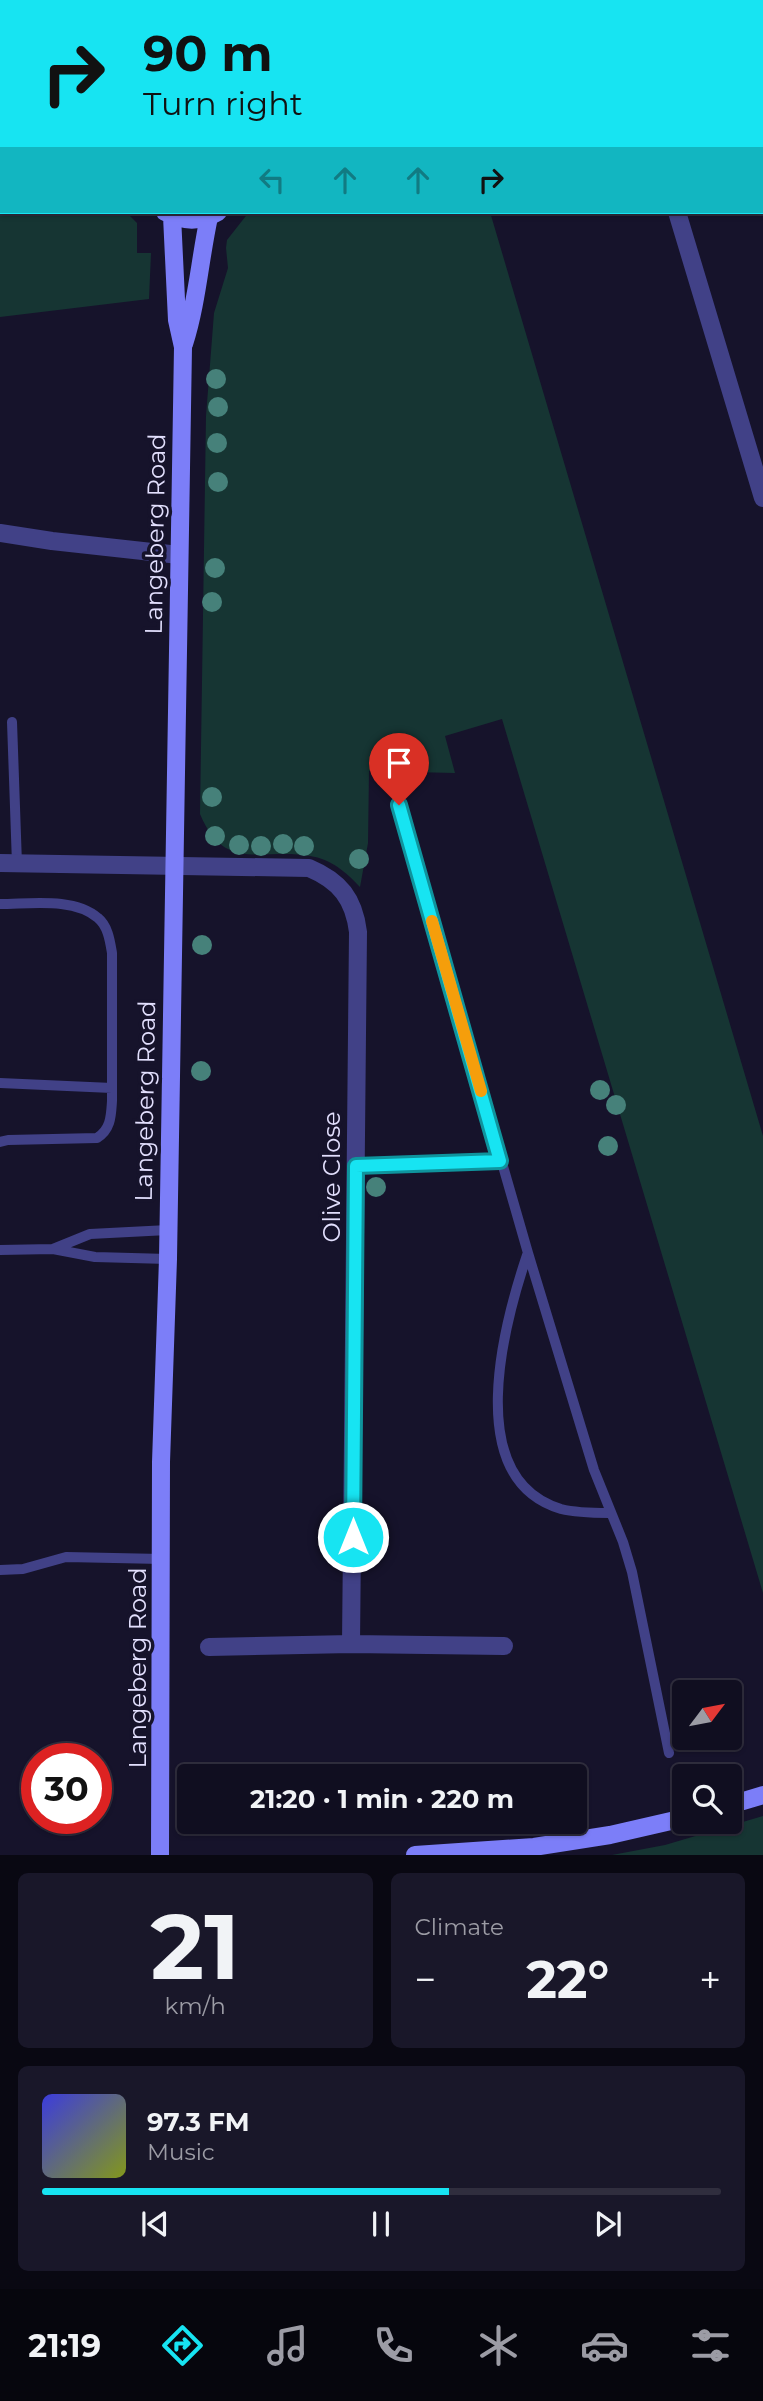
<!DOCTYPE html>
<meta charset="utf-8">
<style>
body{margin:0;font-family:Montserrat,sans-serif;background:#191729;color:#f1f3f6;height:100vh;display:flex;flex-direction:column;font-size:26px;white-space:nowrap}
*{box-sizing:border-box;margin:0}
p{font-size:23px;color:#9c9ca5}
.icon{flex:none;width:38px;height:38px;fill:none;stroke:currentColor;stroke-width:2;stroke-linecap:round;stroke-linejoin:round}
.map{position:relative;height:1855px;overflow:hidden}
.sheet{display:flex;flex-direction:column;gap:18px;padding:18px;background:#090812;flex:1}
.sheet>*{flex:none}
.hud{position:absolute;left:0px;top:0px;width:763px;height:214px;box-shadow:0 2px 5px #0004,0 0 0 2px #302e3e;background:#17e4f2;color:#111;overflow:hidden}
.needle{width:46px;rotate:58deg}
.controls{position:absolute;left:672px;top:1680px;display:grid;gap:14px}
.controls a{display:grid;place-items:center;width:70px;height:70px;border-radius:7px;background:#100e20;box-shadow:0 2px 5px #0004,0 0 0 2px #302e3e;font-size:35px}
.speed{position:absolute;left:21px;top:1743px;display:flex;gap:14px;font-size:35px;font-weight:700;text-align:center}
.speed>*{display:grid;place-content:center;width:91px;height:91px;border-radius:50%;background:#100e20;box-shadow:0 2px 5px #0004,0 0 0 2px #302e3e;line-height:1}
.speed .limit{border:10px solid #d22;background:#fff;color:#111}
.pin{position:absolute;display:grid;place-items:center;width:60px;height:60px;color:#fff;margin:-72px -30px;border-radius:50% 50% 50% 0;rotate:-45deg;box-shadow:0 0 7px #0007}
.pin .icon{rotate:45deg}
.me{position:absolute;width:77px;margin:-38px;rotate:0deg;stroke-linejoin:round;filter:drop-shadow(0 0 5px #0008)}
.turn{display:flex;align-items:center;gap:24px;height:147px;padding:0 28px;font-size:32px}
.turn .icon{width:91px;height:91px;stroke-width:2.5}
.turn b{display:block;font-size:49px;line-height:60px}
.lanes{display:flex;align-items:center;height:66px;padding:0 28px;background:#0003;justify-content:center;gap:35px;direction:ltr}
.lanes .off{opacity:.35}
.big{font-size:52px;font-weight:700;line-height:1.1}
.sheet .card{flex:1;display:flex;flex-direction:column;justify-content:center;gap:10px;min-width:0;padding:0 24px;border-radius:10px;background:#191729}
.sheet .dial{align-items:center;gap:0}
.dial b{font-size:91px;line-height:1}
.song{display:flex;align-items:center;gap:21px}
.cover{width:84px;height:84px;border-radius:10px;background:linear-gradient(135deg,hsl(240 70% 55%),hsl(70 70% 35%))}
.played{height:7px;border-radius:4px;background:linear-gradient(90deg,#17e4f2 60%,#302e3e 60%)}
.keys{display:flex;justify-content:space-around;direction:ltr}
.heat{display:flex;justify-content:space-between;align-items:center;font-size:38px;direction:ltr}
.sheet .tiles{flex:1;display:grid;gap:18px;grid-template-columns:1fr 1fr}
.card:last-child{grid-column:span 2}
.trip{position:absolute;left:177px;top:1764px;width:410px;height:70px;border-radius:7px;background:#100e20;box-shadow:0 2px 5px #0004,0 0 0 2px #302e3e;font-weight:700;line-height:70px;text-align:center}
.tab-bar{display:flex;height:112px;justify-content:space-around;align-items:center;background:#06060d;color:#9c9ca5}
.tab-bar .icon{width:49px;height:49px}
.tab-bar .selected{color:#17e4f2}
.tab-bar b{font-size:32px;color:#f1f3f6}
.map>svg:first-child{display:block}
.green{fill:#163533}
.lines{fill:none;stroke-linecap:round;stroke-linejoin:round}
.service{stroke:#414187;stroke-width:10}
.minor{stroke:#414187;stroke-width:18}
.secondary{stroke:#7c7ef8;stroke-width:18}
.tree{fill:#46817a}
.route-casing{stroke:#0f949d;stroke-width:18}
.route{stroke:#17e4f2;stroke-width:12}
.slow{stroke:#f59e0b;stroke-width:12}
.labels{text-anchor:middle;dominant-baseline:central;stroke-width:7;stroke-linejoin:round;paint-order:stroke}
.street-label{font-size:24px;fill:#e2dffd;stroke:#16132b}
</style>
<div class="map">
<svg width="763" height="1855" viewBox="0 0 763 1855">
<rect width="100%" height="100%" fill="#16132b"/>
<!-- green -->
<path class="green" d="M221,0H427V2H221Z
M0,193L2,212H126L137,223V253H151L149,299L0,317Z
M249,212H490L763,1136V1593L502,719L445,736L455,773L369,771L368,843L360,887C346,872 331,859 310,856C262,847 225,874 200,814L206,416L214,313L228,268L226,248L227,240Z
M763,1816V1855H612L665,1845Z"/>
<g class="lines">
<!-- service -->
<path class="service" d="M12,722L17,864
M399,805L528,1253L594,1470L623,1542L632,1572L669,1753
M0,904C30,904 74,897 98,918C108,926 110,941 112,953V1101C111,1116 111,1129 97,1138L8,1140L0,1142
M0,1083L112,1088
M356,1165L501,1161
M53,1249L90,1234L168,1230
M0,1250L53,1249L95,1257L168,1259
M527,1255C504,1324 461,1479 561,1509C577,1513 593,1513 609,1513
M0,1570L23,1569L66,1557L162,1559"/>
<!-- minor -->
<path class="minor" d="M613,0L614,2
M0,170H2
M677,212L763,498
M0,533L52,541L179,555
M0,863L309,868C340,881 354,899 358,932L351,1644
M209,1647L351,1644L504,1646"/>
<!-- secondary -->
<path class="secondary" d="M175,0V2
M199,2V0
M165,212C183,222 201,222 218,212
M184,344C197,304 200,258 209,217
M730,1805L763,1795
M160,1855L161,1462L168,1259L183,347L177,320L172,216
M415,1855L534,1847L610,1835L684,1818"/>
</g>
<!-- trees -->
<g class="tree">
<circle cx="216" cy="379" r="10"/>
<circle cx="218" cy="407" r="10"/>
<circle cx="217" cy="443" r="10"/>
<circle cx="218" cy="482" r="10"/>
<circle cx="215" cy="568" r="10"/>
<circle cx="212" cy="602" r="10"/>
<circle cx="212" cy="797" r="10"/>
<circle cx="215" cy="836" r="10"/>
<circle cx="283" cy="844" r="10"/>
<circle cx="239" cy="845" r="10"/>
<circle cx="261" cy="846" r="10"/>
<circle cx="304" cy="846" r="10"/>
<circle cx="359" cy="859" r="10"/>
<circle cx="202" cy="945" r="10"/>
<circle cx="201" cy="1071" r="10"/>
<circle cx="600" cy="1090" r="10"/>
<circle cx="616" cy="1105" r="10"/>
<circle cx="608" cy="1146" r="10"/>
<circle cx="376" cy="1187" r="10"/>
</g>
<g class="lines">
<defs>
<path id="route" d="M353,1537L356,1166L500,1161L399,805"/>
</defs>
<!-- route casing -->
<use href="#route" class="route-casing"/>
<!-- route -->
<use href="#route" class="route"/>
<!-- slow -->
<path class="slow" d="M432,921L481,1091"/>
</g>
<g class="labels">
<!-- street labels -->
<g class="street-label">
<text transform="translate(155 534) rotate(-89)">Langeberg Road</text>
<text transform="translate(145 1101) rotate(-89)">Langeberg Road</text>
<text transform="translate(331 1177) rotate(-90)">Olive Close</text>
<text transform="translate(137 1668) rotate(-90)">Langeberg Road</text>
</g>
</g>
</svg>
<div class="controls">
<a><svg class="needle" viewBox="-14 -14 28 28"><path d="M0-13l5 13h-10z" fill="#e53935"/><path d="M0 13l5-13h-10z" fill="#9c9ca5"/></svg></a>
<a><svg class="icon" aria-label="search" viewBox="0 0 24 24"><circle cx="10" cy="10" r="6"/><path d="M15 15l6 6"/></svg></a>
</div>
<div class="speed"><div class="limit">30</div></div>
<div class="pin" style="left:399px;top:805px;background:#d93025"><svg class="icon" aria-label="arrive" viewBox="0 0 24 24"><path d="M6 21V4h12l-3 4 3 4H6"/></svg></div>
<svg class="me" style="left:353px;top:1537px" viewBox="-20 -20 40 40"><circle r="17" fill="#17e4f2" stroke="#fff" stroke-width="3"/><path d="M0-11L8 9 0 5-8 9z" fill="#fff"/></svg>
<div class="trip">21:20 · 1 min · 220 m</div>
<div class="hud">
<div class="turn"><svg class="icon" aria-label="right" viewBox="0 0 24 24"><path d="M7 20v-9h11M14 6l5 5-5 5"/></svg><div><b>90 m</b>Turn right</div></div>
<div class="lanes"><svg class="icon off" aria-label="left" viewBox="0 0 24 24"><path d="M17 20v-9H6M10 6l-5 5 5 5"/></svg><svg class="icon off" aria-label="ahead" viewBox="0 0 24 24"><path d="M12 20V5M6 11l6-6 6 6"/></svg><svg class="icon off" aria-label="ahead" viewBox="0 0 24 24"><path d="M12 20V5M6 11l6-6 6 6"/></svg><svg class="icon" aria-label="right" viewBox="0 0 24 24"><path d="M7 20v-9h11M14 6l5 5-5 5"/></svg></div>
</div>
</div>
<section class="sheet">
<div class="tiles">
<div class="card dial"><b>21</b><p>km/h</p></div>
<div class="card"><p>Climate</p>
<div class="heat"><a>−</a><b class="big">22°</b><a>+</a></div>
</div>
<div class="card">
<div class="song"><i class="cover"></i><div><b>97.3 FM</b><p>Music</p></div></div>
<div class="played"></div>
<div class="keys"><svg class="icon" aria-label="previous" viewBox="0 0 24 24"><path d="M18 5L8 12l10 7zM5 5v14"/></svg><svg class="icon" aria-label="pause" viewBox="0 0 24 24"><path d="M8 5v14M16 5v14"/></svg><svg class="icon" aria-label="next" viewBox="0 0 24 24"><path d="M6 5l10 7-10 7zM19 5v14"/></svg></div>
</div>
</div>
</section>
<nav class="tab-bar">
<b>21:19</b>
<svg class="icon selected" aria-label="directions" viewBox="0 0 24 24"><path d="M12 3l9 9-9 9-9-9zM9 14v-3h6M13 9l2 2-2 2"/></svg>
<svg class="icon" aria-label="music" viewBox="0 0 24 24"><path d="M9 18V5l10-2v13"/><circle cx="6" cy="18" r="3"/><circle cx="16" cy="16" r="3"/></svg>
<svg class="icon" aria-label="phone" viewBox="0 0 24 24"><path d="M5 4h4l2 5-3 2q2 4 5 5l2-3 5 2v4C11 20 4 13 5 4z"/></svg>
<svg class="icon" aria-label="climate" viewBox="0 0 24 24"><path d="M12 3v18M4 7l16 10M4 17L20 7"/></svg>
<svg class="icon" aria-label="car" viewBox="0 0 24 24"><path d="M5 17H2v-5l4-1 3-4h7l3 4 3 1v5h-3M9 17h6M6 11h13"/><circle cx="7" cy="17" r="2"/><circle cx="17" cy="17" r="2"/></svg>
<svg class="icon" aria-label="filters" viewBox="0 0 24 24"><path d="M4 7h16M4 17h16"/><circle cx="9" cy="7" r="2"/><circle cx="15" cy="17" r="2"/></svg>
</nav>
